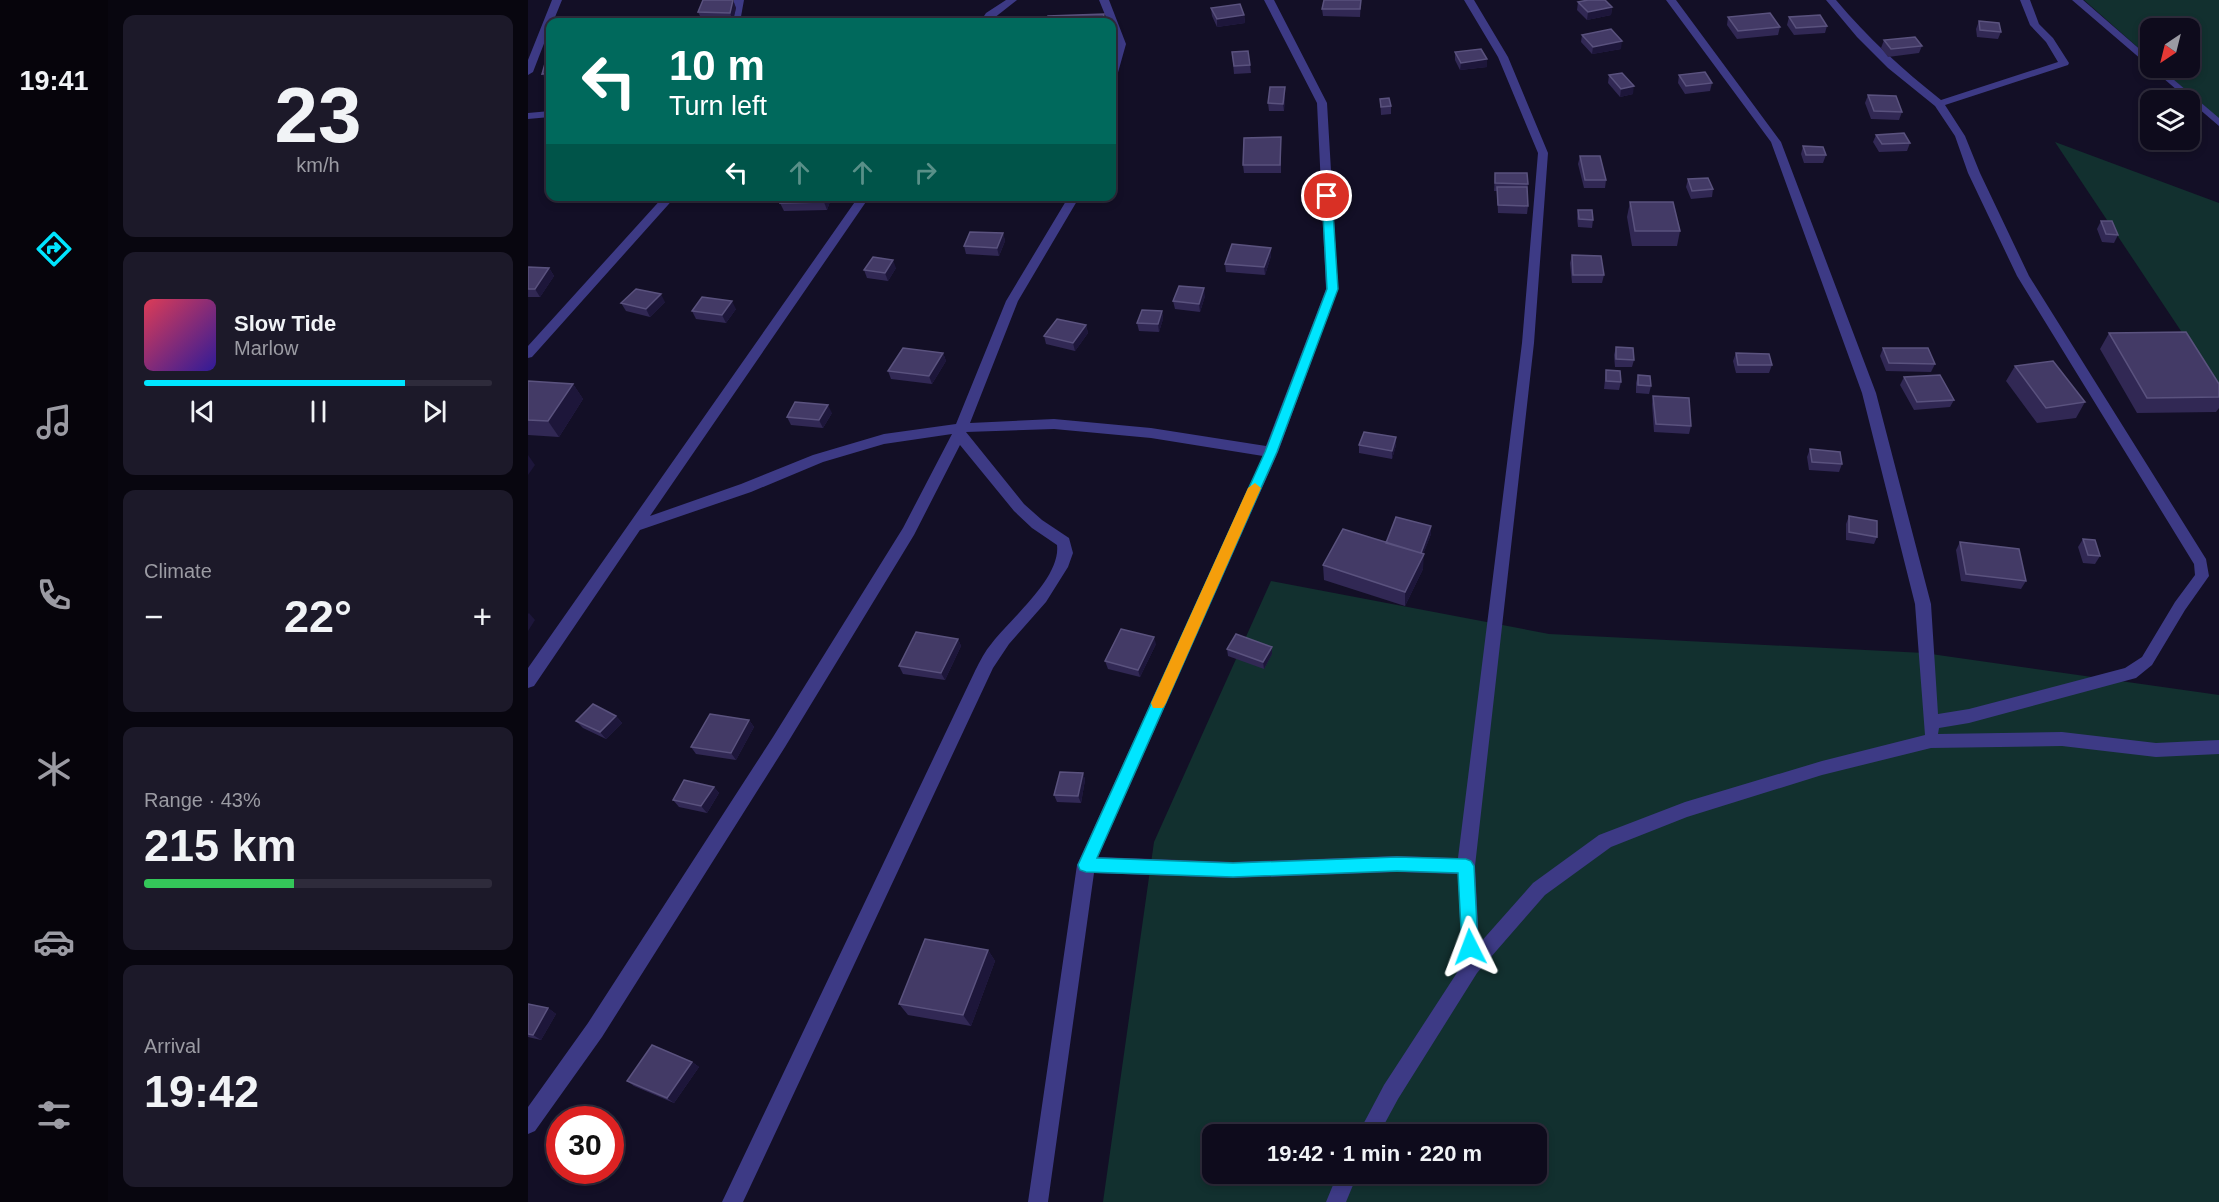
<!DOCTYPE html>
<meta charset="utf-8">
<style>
body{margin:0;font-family:Arial,sans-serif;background:#1c1929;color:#f1f3f6;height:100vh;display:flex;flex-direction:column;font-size:22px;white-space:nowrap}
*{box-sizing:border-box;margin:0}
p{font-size:20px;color:#9b9ba3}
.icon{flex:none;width:33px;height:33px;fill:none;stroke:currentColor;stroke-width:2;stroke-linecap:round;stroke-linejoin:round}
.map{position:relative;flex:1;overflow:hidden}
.drawer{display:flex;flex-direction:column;gap:15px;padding:15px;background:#08060f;width:420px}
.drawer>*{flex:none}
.banner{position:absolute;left:18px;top:18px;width:570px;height:183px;border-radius:12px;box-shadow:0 3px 9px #0003,0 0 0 2px #2e2b3b;background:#00695c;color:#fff;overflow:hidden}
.needle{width:39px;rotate:215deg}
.controls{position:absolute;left:1612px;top:18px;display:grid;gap:12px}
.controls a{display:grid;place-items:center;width:60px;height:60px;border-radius:12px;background:#0e0b1c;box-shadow:0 3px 9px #0003,0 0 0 2px #2e2b3b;font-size:30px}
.speed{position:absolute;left:18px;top:1106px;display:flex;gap:12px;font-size:30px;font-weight:700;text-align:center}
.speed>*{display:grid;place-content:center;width:78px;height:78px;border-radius:50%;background:#0e0b1c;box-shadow:0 3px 9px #0003,0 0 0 2px #2e2b3b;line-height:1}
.speed .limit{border:9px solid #d22;background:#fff;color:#111}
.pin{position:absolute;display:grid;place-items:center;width:51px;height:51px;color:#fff;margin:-26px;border:3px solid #fff;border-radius:50%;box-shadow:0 2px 6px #0007}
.me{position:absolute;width:66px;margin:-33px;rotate:357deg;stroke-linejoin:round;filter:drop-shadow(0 0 4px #0008)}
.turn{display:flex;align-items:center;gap:21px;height:126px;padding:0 24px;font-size:27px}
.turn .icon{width:78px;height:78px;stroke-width:2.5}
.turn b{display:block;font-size:42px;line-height:51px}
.lanes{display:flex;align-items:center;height:57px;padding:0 24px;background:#0003;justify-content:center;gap:30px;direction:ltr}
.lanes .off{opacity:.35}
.big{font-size:45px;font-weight:700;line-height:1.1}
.drawer .card{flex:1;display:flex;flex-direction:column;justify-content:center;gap:9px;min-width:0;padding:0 21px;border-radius:12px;background:#1c1929}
.drawer .dial{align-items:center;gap:0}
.dial b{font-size:78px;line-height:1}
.song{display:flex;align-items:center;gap:18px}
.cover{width:72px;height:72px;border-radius:9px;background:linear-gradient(135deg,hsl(350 70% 55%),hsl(250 70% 35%))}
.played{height:6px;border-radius:3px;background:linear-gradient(90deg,#00e5ff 75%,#2e2b3b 75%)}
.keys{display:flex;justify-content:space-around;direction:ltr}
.heat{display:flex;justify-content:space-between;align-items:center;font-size:33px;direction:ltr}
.charge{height:9px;border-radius:4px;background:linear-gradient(90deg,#34c759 43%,#2e2b3b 0)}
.trip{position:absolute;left:674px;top:1124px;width:345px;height:60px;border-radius:12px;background:#0e0b1c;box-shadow:0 3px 9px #0003,0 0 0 2px #2e2b3b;font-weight:700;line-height:60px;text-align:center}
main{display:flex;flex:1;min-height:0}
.menu{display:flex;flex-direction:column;width:108px;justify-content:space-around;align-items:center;background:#06040b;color:#9b9ba3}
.menu .icon{width:42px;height:42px}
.menu .selected{color:#00e5ff}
.menu b{font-size:27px;color:#f1f3f6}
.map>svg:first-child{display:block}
.green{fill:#12302f;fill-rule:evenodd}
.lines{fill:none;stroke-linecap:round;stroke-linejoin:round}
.street{fill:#3d3a85;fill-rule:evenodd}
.wall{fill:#312854}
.shaded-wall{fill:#1d163a}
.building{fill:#433a66;stroke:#5a527e;stroke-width:1.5}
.route{fill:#00e5ff;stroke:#0095a6;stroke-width:1.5}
.slow{fill:#f59e0b}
</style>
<main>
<nav class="menu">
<b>19:41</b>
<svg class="icon selected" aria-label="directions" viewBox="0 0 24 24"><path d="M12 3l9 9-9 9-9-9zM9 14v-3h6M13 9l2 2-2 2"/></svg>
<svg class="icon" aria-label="music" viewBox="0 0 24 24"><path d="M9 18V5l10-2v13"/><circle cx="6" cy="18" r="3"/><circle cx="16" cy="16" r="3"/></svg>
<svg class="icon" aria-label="phone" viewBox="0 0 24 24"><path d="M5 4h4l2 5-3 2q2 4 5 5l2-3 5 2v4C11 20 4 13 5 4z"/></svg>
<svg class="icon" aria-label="climate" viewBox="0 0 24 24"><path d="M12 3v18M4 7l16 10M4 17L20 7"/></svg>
<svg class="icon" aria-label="car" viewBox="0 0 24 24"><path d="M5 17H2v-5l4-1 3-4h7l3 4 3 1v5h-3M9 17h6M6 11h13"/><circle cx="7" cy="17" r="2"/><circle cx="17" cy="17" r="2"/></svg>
<svg class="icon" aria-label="filters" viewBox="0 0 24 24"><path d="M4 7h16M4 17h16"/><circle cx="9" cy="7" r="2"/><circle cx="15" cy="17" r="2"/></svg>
</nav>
<section class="drawer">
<div class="card dial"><b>23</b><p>km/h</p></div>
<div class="card">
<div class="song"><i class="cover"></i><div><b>Slow Tide</b><p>Marlow</p></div></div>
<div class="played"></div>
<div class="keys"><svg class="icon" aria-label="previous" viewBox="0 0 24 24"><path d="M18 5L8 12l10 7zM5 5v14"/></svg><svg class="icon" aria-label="pause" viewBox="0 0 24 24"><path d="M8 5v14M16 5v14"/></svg><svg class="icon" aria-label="next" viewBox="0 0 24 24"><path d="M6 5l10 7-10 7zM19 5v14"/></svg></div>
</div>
<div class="card"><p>Climate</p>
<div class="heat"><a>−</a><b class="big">22°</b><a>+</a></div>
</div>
<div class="card"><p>Range · 43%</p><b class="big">215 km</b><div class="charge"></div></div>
<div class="card"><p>Arrival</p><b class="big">19:42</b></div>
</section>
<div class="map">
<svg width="1691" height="1202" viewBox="0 0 1691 1202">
<rect width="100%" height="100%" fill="#130f26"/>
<!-- green -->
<path class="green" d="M1556,0H1691V119L1632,68H1662V28H1623V59Z
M1527,142L1691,203V388Z
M743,581L1021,634L1396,653L1691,695V1202H575L626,842ZM684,1134H1008V1173H684Z"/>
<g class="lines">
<!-- street -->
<path class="street" d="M24,0H34L25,22H22V28L5,72L0,75V60Z
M206,0H216L212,22H203Z
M478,0H489L461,22H452L458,13Z
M571,0H581L598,44L589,76L584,79V60L588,44L584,32V22H580Z
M736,0H746L799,103L810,289L750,452L570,857L705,862L869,856L930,858L994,343L1010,153L970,57L936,0H946L980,57L1020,153L1006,343L947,866L951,944L1005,883L1071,835L1157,802L1294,761L1397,735L1387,604L1334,393L1243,142L1138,0H1148L1253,142L1348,393L1403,604L1410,714L1441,709L1597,668L1614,657L1647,602L1667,575L1666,564L1489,276L1440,173L1427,136L1407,106L1360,68L1329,37L1298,0H1308C1340,38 1374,69 1413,100L1530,62L1518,42L1502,25L1492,0H1502L1511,24L1525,38L1541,63L1540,65L1417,105L1437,136L1452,173L1501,276L1678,559L1681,576L1657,610L1624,665L1608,678L1441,723L1411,728L1410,734L1534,732L1628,743L1691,740V754L1628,757L1534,746L1403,748L1294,775L1159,817L1083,847L1017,895L949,973L870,1099L851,1134H830L856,1085L934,965L930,874L869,872L705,878L566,873L520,1202H500L549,865L735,456L623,438L526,429L438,432L496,504L514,520L541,538L545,553L540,567L518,602L481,644L465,668L215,1202H194L447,671C452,661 457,651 464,643C483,618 533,578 529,545L504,528L486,511L432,445L386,535L257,747L74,1037L7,1131L0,1134V1107L60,1023L245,737L375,528L424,434L356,444L295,462L223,492L112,530L6,686L0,688V668L331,196H342L122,516L213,484L285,455L356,434L428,424L478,301L541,196H552L490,301L442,423L526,419L623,428L738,446L798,289L789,103Z
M1544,0H1555L1623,59V68H1632L1691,118V126Z
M22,111V117L0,119V113Z
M136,196H148L4,357L0,358V346Z
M810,1173H830L818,1202H798Z"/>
</g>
<!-- wall -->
<path class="wall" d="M205,0L208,8L205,21L174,20L170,12Z
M833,0L832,17L795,16L794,9Z
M1050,2L1084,7L1083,15L1059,20L1049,10Z
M683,8L716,15L717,23L689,27L684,16Z
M1200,17L1252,27L1250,35L1209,39L1199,25Z
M1261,17L1299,26L1297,33L1266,35L1259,25Z
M1451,21L1473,32L1470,39L1449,37L1448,29Z
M1054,35L1093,49L1064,54L1053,42Z
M1356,40L1394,46L1391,53L1360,57L1353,48Z
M704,52L722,65L723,73L706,74Z
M927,52L959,67L932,70L927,60Z
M1081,75L1105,94L1092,97L1080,83Z
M1151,75L1184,83L1182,91L1157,94L1150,83Z
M757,95L756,111H741L740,103Z
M1340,95L1374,112L1371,120L1343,119L1337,103Z
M852,99L863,106V114L853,115Z
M1348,135L1382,143L1379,151L1351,152L1345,142Z
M753,145V173H716L715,165Z
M1275,146L1298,155L1295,163H1276L1273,154Z
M1052,156L1078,180L1077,188H1056L1050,164Z
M967,173L1000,184L999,192L1000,206L999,214L970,213L969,191H966Z
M1160,179L1185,189L1184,197L1163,199L1158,187Z
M304,196L299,210L256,211L252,203Z
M1102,202L1152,231L1149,246H1104L1099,217Z
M1050,210L1065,220L1064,228L1050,227L1049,218Z
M1573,221L1590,235L1586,243L1574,242L1569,229Z
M475,233L477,241L471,256L438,254L436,246Z
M743,248V256L737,275L698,272L697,264Z
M1044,255L1076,275L1074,283H1044L1042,263Z
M0,267L21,268L26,276L12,297H0Z
M368,268L360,281L339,278L336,270Z
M677,296L672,312L647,309L645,301Z
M137,302L122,317L98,311L93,303Z
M208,309L198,323L168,319L164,311Z
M634,311L635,319L631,332L611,331L609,323Z
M558,325L560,333L547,351L518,344L516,336Z
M1581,333L1691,384V408L1688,412L1609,413L1572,349Z
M1088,347L1106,360L1104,367H1087L1086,355Z
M1355,348L1407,364L1403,372L1358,371L1352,356Z
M415,353L418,361L404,384L363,379L360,371Z
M1208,353L1244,365L1241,373H1208L1205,361Z
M1487,366L1557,402L1548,418L1509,423L1478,381Z
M1078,370L1093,382L1091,390L1076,389Z
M1110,375L1123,386L1121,394L1108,393V383Z
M1376,377L1426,400L1422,407L1386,410L1372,385Z
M0,381L45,384L55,399L31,437L0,435Z
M1125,396L1163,426L1161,434L1126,432L1124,404Z
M304,413L295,428L263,425L259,417Z
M831,445H868L864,459L831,453Z
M1282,449L1314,464L1311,472L1281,470L1279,457Z
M1321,516L1349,537L1346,544L1318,540V524Z
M903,526V534L895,554V569L877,606L796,580L795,565Z
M1555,539L1572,556L1567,564L1555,563L1550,547Z
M1432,542L1498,581L1493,589L1433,581L1428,550Z
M430,639L433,646L417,680L375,674L371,666Z
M628,644L612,677L580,669L577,661Z
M744,647V654L736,669L700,656L699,649Z
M88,716L94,723L78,739L55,728L48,721Z
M221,720L226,727L208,760L168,754L163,747Z
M555,773L557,780L553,803L529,802L526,795Z
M186,787L191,793L179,813L151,807L145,800Z
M460,950L467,961L443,1026L380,1015L371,1004Z
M0,1004L20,1008L28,1014L13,1040L0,1037Z
M164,1062L171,1067L146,1103L106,1086L99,1081Z"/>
<!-- shaded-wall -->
<path class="shaded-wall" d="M205,0L208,8L205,21L202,13Z
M1084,7L1083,15L1059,20L1060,12Z
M716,15L717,23L689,27V19Z
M1094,41L1093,49L1064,54L1065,47Z
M959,59V67L932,70L933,63Z
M22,73V81H18L14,74Z
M1106,86L1105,94L1092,97L1093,89Z
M757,87V95L756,111L755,104Z
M298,196H304L299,210L296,202Z
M475,233L477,241L471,256L469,248Z
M743,248V256L737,275L736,267Z
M365,260L368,268L360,281L357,273Z
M21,268L26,276L12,297L7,289Z
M676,288L677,296L672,312L671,304Z
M133,294L137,302L122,317L118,309Z
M204,301L208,309L198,323L194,315Z
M634,311L635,319L631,332L630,324Z
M558,325L560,333L547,351L545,343Z
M415,353L418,361L404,384L401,376Z
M45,384L55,399L31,437L20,421Z
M300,405L304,413L295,428L291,420Z
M868,437V445L864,459V451Z
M0,455L7,465L0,475Z
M903,526V534L893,560V553Z
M896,554L895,569L877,606V592Z
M1,613L7,620L0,631V614Z
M626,637L628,644L612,677L610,670Z
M430,639L433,646L417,680L413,673Z
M744,647V654L736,669L735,662Z
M88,716L94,723L78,739L72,732Z
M221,720L226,727L208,760L203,753Z
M555,773L557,780L553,803L550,796Z
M186,787L191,793L179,813L173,806Z
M460,950L467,961L443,1026L435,1015Z
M20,1008L28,1014L13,1040L5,1035Z
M164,1062L171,1067L146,1103L139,1098Z"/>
<!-- building -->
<path class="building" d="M175,0H205L202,13L170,12Z
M796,0H833L832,9H794Z
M1060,0H1077L1084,7L1060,12L1050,2Z
M712,4L716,15L689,19L683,8Z
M1242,13L1252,27L1210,31L1200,17Z
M576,14L575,21L520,22V16Z
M1292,15L1299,26L1268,28L1261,17Z
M1451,21L1471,23L1473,32L1452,30Z
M1083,29L1094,41L1065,47L1054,35Z
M1387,37L1394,46L1363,49L1356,40Z
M953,49L959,59L933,63L927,52Z
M720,51L722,65L706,66L704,52Z
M18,60H22V73L14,74Z
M1177,72L1184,83L1158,86L1151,75Z
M1094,73L1106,86L1093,89L1081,75Z
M742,87H757L755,104L740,103Z
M1340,95L1368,96L1374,112L1346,111Z
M861,98L863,106L853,107L852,99Z
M1376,133L1382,143L1354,144L1348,135Z
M753,137L752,165H715L716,138Z
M1275,146L1295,147L1298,155H1278Z
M1052,156H1072L1078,180H1057Z
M967,173H999L1000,184L967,183Z
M1180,178L1185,189L1164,191L1160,179Z
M969,187H999L1000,206L970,205Z
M255,196H298L296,202L252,203Z
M1102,202H1145L1152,231H1107Z
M1050,210H1064L1065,220L1051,219Z
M1573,221H1584L1590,235L1578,234Z
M442,232L475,233L469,248L436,246Z
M704,244L743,248L736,267L697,264Z
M1044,255L1073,256L1076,275H1045Z
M345,257L365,260L357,273L336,270Z
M0,267L21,268L7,289H0Z
M651,286L676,288L671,304L645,301Z
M108,289L133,294L118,309L93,303Z
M174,297L204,301L194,315L164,311Z
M614,310L634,311L630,324L609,323Z
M529,319L558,325L545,343L516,336Z
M1658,332L1691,384V397L1619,398L1581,333Z
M1088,347L1105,348L1106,360L1088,359Z
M375,348L415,353L401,376L360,371Z
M1355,348H1400L1407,364L1361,363Z
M1208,353L1241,354L1244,365H1210Z
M1525,361L1557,402L1518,408L1487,366Z
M1078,370L1092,371L1093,382L1078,381Z
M1110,375L1122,376L1123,386L1110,385Z
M1412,375L1426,400L1389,402L1376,377Z
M0,381L45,384L20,421L0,420Z
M1125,396L1161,398L1163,426L1128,424Z
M267,402L300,405L291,420L259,417Z
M836,432L868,437L864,451L831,445Z
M1282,449L1312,452L1314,464L1284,462Z
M1321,516L1349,521V537L1321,532Z
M868,517L903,526L893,553L858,543Z
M815,529L896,554L877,592L795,565Z
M1555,539L1567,540L1572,556L1560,555Z
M1432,542L1491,549L1498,581L1438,574Z
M593,629L626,637L610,670L577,661Z
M388,632L430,639L413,673L371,666Z
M708,634L744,647L735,662L699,649Z
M65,704L88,716L72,732L48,721Z
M182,714L221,720L203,753L163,747Z
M532,772L555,773L550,796L526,795Z
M156,780L186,787L173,806L145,800Z
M397,939L460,950L435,1015L371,1004Z
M0,1004L20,1008L5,1035L0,1034Z
M124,1045L164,1062L139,1098L99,1081Z"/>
<!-- route -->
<path class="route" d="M799,193L804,196L810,289L749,452L569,858L705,863L869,857L938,859L943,861L946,866L950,947L948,952L942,955L936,952L934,947L930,873L869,871L705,877L558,872L552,870L550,865L737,452L799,289L794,196Z"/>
<!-- slow -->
<path class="slow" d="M727,483L733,488L638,703L635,708H625L623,703L720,488Z"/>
</svg>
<div class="controls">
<a><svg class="needle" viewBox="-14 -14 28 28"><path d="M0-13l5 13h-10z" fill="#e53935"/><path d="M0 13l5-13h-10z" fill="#9b9ba3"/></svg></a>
<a><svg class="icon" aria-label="layers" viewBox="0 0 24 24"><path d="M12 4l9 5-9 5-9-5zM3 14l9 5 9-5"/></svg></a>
</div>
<div class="speed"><div class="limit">30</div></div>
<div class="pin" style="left:799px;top:196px;background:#d93025"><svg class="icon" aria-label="arrive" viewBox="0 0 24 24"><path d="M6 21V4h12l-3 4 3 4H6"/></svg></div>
<svg class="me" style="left:942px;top:947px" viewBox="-20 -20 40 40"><path d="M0-17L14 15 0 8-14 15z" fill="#00e5ff" stroke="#fff" stroke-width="4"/></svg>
<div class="trip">19:42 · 1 min · 220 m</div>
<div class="banner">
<div class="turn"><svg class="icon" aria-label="left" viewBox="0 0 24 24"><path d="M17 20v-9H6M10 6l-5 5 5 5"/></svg><div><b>10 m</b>Turn left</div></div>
<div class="lanes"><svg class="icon" aria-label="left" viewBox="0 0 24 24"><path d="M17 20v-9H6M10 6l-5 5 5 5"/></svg><svg class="icon off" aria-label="ahead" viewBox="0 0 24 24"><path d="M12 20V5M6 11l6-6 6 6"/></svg><svg class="icon off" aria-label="ahead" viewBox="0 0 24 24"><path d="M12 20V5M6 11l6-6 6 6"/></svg><svg class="icon off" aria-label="right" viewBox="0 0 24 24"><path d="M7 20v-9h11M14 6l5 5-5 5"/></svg></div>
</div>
</div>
</main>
